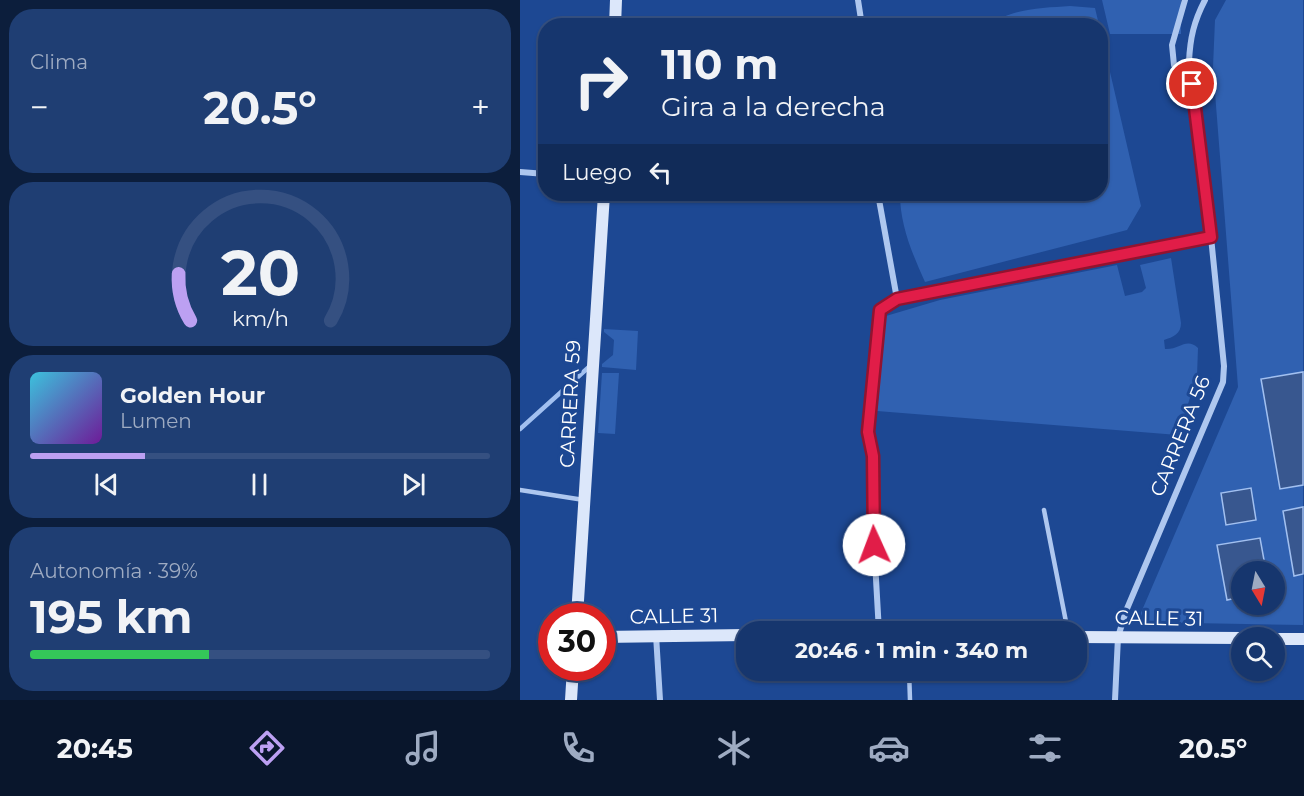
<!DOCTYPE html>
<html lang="es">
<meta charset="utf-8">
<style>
body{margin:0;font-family:Montserrat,sans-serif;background:#1f3e73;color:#f1f3f6;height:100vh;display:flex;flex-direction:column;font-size:22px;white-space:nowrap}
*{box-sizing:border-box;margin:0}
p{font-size:20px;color:#9eabc2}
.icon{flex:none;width:33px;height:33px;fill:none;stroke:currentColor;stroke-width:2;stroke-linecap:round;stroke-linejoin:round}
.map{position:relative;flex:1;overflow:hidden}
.side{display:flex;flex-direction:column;gap:9px;padding:9px;background:#0c1e3c;width:520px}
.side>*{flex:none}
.hud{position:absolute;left:18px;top:18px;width:570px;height:183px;border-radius:24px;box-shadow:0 2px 4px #0004,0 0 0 2px #355081;background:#16366e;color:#f1f3f6;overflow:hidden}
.needle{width:39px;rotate:170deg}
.controls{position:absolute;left:711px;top:561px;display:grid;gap:12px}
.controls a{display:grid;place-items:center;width:54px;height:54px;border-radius:50%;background:#16366e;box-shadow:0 2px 4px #0004,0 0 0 2px #355081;font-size:30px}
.speed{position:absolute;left:18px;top:603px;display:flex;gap:12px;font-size:30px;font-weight:700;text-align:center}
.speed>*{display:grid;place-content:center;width:78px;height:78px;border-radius:50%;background:#16366e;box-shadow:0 2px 4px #0004,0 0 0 2px #355081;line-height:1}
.speed .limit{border:9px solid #d22;background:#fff;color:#111}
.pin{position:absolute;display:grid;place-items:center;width:51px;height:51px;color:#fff;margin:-26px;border:3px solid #fff;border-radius:50%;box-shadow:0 2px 6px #0007}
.me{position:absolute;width:66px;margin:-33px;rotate:358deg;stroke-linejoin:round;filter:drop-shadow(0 0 4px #0008)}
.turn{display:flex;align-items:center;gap:21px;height:126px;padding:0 24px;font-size:27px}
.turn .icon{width:78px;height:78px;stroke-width:2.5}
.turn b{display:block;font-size:42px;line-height:51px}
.then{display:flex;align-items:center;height:57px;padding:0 24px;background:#0003;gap:12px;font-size:22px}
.big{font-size:45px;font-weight:700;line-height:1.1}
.side .tile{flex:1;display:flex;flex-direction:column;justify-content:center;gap:9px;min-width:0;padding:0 21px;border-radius:24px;background:#1f3e73}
.side .dial{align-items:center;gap:0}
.dial svg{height:156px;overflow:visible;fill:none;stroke:#355081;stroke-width:7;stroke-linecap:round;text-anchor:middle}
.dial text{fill:#f1f3f6;stroke:none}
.song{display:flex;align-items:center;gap:18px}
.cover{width:72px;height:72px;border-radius:9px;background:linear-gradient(135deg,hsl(190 70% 55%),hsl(280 70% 35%))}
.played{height:6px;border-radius:3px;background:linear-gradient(90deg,#bca0f2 25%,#355081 25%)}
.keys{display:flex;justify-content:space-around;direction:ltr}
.heat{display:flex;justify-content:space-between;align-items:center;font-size:33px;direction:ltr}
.charge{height:9px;border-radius:4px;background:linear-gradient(90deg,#34c759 39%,#355081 0)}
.trip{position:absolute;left:216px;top:621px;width:351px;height:60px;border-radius:24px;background:#16366e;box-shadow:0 2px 4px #0004,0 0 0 2px #355081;font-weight:700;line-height:60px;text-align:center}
.tab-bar{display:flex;height:96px;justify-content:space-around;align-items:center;background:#09162c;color:#9eabc2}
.tab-bar .icon{width:42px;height:42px}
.tab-bar .selected{color:#bca0f2}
.tab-bar b{font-size:27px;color:#f1f3f6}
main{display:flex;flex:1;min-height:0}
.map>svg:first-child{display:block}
.green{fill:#3061b1;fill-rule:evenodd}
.water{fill:#38578f;stroke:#a2c0f0;stroke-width:1.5}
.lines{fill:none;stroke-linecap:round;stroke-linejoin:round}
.stream{stroke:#a2c0f0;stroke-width:4.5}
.lane{stroke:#aec7ef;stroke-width:4.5}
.street{stroke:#aec7ef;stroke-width:6}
.secondary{stroke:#dce7fa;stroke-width:12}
.route-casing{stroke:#92132f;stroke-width:15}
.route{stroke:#e11d48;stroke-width:10}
.labels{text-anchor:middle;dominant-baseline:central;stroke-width:6;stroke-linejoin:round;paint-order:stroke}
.street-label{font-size:20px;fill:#fff;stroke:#1d4893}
</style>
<main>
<section class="side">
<div class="tile"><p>Clima</p>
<div class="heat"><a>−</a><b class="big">20.5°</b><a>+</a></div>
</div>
<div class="tile dial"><svg viewBox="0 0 100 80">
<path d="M14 69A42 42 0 1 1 86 69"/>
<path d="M14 69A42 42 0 0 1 8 45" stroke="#bca0f2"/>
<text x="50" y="56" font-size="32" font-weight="700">20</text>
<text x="50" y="72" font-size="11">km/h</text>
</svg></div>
<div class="tile">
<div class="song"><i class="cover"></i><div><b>Golden Hour</b><p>Lumen</p></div></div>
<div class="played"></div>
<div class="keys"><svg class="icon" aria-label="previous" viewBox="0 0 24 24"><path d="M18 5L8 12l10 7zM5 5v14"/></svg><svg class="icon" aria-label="pause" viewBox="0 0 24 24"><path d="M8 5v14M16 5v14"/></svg><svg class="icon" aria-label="next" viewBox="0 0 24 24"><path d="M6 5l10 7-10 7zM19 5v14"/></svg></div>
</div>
<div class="tile"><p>Autonomía · 39%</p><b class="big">195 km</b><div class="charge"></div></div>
</section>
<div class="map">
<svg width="784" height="700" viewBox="0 0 784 700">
<rect width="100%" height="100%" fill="#1d4893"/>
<!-- green -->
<path class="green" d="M582,0H661V34H590Z
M706,0H783V625L617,622L718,387L693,67L695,20ZM722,572H754V604H722Z
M550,6L575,8L579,25H470C492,8 523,8 550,6Z
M581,33L621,206L607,230L405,282C392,253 380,225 380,194H580Z
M651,258L661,323C661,334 653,337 644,340L645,349C660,350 666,337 678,348L677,376L658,435L357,411L366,316L420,300L597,265L605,296L622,292L626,288L620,265Z
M84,329L118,331L116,370L82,367V364L93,355L94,340L84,332Z
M82,373H99L95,434L78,433Z"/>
<!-- water -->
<path class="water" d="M783,372V485L760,489L741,379Z
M731,488L736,520L706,525L701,493Z
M783,507V574L774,576L763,511Z
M740,538L746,571L722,572L721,597L707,600L697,545Z"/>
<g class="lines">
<!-- stream -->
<path class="stream" d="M0,429L70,366"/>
<!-- lane -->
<path class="lane" d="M377,299L691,237
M0,490L64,500
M524,510L548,632
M389,670L390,700"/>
<!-- street -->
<path class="street" d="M338,0L342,26
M654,65L652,45L665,0
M0,172L26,174
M358,194L377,299L359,310L348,432L353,456V526L359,632
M136,635L140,700
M595,700L598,637L606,611L703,382L704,366L691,237L669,62C670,38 674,21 685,0"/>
<!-- secondary -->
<path class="secondary" d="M95,26L96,0
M57,616L84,194
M82,637L226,635
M556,637L722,638
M754,639H784
M51,700L53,668"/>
</g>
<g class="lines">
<defs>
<path id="route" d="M354,545L353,456L348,432L360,310L377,299L691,237L672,84"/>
</defs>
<!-- route casing -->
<use href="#route" class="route-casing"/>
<!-- route -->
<use href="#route" class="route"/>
</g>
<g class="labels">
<!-- street labels -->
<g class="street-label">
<text transform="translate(50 404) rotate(-87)">CARRERA 59</text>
<text transform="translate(660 436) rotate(-68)">CARRERA 56</text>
<text transform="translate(154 616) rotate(-1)">CALLE 31</text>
<text transform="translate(639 618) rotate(1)">CALLE 31</text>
</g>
</g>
</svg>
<div class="controls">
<a><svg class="needle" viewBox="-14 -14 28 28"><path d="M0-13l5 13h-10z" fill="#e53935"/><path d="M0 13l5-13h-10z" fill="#9eabc2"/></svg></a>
<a><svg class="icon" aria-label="search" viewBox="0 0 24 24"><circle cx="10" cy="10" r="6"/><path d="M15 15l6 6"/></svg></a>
</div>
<div class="speed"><div class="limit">30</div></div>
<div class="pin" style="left:672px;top:84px;background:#d93025"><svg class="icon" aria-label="arrive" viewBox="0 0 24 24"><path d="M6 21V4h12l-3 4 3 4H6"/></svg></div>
<svg class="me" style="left:354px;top:545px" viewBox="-20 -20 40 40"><circle r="19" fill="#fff"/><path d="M0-13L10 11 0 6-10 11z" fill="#e11d48"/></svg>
<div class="trip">20:46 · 1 min · 340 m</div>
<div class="hud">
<div class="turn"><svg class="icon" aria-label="right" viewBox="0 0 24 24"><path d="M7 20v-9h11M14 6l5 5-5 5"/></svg><div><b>110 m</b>Gira a la derecha</div></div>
<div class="then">Luego<svg class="icon" aria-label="left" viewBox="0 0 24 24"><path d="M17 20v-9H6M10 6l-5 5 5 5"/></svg></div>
</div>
</div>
</main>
<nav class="tab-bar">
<b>20:45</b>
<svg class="icon selected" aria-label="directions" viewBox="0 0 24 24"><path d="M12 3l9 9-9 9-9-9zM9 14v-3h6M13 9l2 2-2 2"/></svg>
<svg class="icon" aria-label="music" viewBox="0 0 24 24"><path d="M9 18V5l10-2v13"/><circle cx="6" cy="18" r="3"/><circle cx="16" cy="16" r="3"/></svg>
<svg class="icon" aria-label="phone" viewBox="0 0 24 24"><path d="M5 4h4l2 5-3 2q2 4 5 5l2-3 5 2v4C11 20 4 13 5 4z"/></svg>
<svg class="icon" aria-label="climate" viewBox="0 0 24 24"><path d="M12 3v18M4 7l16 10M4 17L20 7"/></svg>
<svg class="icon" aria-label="car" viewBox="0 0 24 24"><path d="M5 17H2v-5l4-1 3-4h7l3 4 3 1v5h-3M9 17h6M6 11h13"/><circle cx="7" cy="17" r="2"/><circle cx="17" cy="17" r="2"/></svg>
<svg class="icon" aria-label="filters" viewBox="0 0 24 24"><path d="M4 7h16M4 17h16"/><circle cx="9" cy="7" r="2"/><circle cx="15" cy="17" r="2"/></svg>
<b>20.5°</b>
</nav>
